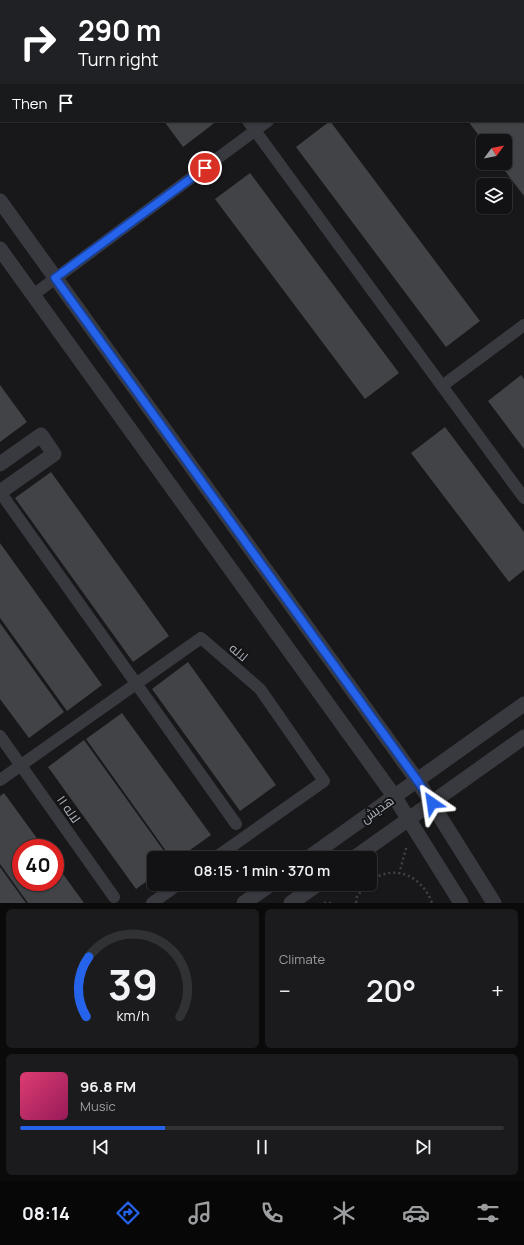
<!DOCTYPE html>
<meta charset="utf-8">
<style>
body{margin:0;font-family:Manrope,Cairo,sans-serif;background:#1b1b1d;color:#f1f3f6;height:100vh;display:flex;flex-direction:column;font-size:15px;white-space:nowrap}
*{box-sizing:border-box;margin:0}
p{font-size:13px;color:#9c9ea0}
.icon{flex:none;width:22px;height:22px;fill:none;stroke:currentColor;stroke-width:2;stroke-linecap:round;stroke-linejoin:round}
.map{position:relative;height:903px;overflow:hidden}
.sheet{display:flex;flex-direction:column;gap:6px;padding:6px;background:#0a0a0b;flex:1}
.sheet>*{flex:none}
.banner{position:absolute;left:0px;top:0px;width:524px;height:122px;box-shadow:0 1px 3px #0004,0 0 0 1px #313234;background:#202124;color:#fff;overflow:hidden}
.needle{width:26px;rotate:58deg}
.tools{position:absolute;left:476px;top:134px;display:grid;gap:8px}
.tools a{display:grid;place-items:center;width:36px;height:36px;border-radius:6px;background:#121214;box-shadow:0 1px 3px #0004,0 0 0 1px #313234;font-size:20px}
.speed{position:absolute;left:12px;top:839px;display:flex;gap:8px;font-size:20px;font-weight:700;text-align:center}
.speed>*{display:grid;place-content:center;width:52px;height:52px;border-radius:50%;background:#121214;box-shadow:0 1px 3px #0004,0 0 0 1px #313234;line-height:1}
.speed .limit{border:6px solid #d22;background:#fff;color:#111}
.pin{position:absolute;display:grid;place-items:center;width:34px;height:34px;color:#fff;margin:-17px;border:2px solid #fff;border-radius:50%;box-shadow:0 1px 4px #0007}
.me{position:absolute;width:44px;margin:-22px;rotate:328deg;stroke-linejoin:round;filter:drop-shadow(0 0 3px #0008)}
.turn{display:flex;align-items:center;gap:14px;height:84px;padding:0 12px;font-size:18px}
.turn .icon{width:52px;height:52px;stroke-width:2.5}
.turn b{display:block;font-size:28px;line-height:34px}
.then{display:flex;align-items:center;height:38px;padding:0 12px;background:#0003;gap:8px;font-size:15px}
.big{font-size:30px;font-weight:600;line-height:1.1}
.sheet .widget{flex:1;display:flex;flex-direction:column;justify-content:center;gap:6px;min-width:0;padding:0 14px;border-radius:6px;background:#1b1b1d}
.sheet .dial{align-items:center;gap:0}
.dial svg{height:104px;overflow:visible;fill:none;stroke:#313234;stroke-width:7;stroke-linecap:round;text-anchor:middle}
.dial text{fill:#f1f3f6;stroke:none}
.song{display:flex;align-items:center;gap:12px}
.cover{width:48px;height:48px;border-radius:6px;background:linear-gradient(135deg,hsl(340 70% 55%),hsl(330 70% 35%))}
.played{height:4px;border-radius:2px;background:linear-gradient(90deg,#2563eb 30%,#313234 30%)}
.keys{display:flex;justify-content:space-around;direction:ltr}
.heat{display:flex;justify-content:space-between;align-items:center;font-size:22px;direction:ltr}
.sheet .tiles{flex:1;display:grid;gap:6px;grid-template-columns:1fr 1fr}
.widget:last-child{grid-column:span 2}
.trip{position:absolute;left:147px;top:851px;width:230px;height:40px;border-radius:6px;background:#121214;box-shadow:0 1px 3px #0004,0 0 0 1px #313234;font-weight:600;line-height:40px;text-align:center}
.tab-bar{display:flex;height:64px;justify-content:space-around;align-items:center;background:#070708;color:#9c9ea0}
.tab-bar .icon{width:28px;height:28px}
.tab-bar .on{color:#2563eb}
.tab-bar b{font-size:18px;color:#f1f3f6}
.map>svg:first-child{display:block}
.building{fill:#424347}
.lines{fill:none;stroke-linecap:round;stroke-linejoin:round}
.path{stroke:#3f4146;stroke-width:2.5;stroke-dasharray:2 3;stroke-linecap:butt}
.minor{stroke:#393a3f;stroke-width:12}
.tertiary{stroke:#393a3f;stroke-width:15}
.route-casing{stroke:#184099;stroke-width:10}
.route{stroke:#2563eb;stroke-width:7}
.labels{text-anchor:middle;dominant-baseline:central;stroke-width:4;stroke-linejoin:round;paint-order:stroke}
.street-label{font-size:13px;fill:#abb0b9;stroke:#131315}
</style>
<div class="map">
<svg width="524" height="903" viewBox="0 0 524 903">
<rect width="100%" height="100%" fill="#18181a"/>
<!-- building -->
<path class="building" d="M164,121H217L183,147Z
M330,121L480,321L446,347L296,147Z
M468,121H522L524,124V196L499,163H505V141H483Z
M250,173L399,373L365,399L215,199Z
M521,375L524,379V449L488,401Z
M0,385L27,422L0,442Z
M445,427L524,532V570L509,582L411,453Z
M51,472L169,636L133,662L15,498Z
M0,543L102,685L67,711L0,618Z
M0,623L64,712L29,738L0,699Z
M188,662L276,785L240,811L152,689Z
M122,713L211,835L179,858H171L86,739Z
M84,740L169,858H154V876L136,889L48,767Z
M4,793L44,848H21V882H55V863L84,903H28L0,864V796Z
M0,867L26,903H0Z"/>
<g class="lines">
<!-- path -->
<path class="path" d="M399,874L407,845
M370,881C395,863 422,876 432,903
M324,903H334
M356,903L357,897L366,884"/>
<!-- minor -->
<path class="minor" d="M159,0L160,1
M453,0L454,1
M431,1L433,0
M523,93L524,95
M248,121L524,498
M33,295L268,121
M442,386L524,325
M0,492L236,824
M0,736L114,897
M0,780L201,638L260,689L324,781L215,858
M152,903L179,884"/>
<!-- tertiary -->
<path class="tertiary" d="M0,201L417,780L494,903
M0,249L394,796L461,903
M0,464L41,435L54,454L0,492
M308,858L524,704
M354,858L524,737
M244,903L271,884
M291,903L318,884"/>
</g>
<g class="lines">
<defs>
<path id="route" d="M205,168L55,278L417,780L432,803"/>
</defs>
<!-- route casing -->
<use href="#route" class="route-casing"/>
<!-- route -->
<use href="#route" class="route"/>
</g>
<g class="labels">
<!-- street labels -->
<g class="street-label">
<text transform="translate(239 652) rotate(40)">لاله</text>
<text transform="translate(69 809) rotate(55)">لاله ۱۱</text>
<text transform="translate(377 809) rotate(-35)">هدیش</text>
</g>
</g>
</svg>
<div class="tools">
<a><svg class="needle" viewBox="-14 -14 28 28"><path d="M0-13l5 13h-10z" fill="#e53935"/><path d="M0 13l5-13h-10z" fill="#9c9ea0"/></svg></a>
<a><svg class="icon" aria-label="layers" viewBox="0 0 24 24"><path d="M12 4l9 5-9 5-9-5zM3 14l9 5 9-5"/></svg></a>
</div>
<div class="speed"><div class="limit">40</div></div>
<div class="pin" style="left:205px;top:168px;background:#d93025"><svg class="icon" aria-label="arrive" viewBox="0 0 24 24"><path d="M6 21V4h12l-3 4 3 4H6"/></svg></div>
<svg class="me" style="left:432px;top:803px" viewBox="-20 -20 40 40"><path d="M0-17L14 15 0 8-14 15z" fill="#2563eb" stroke="#fff" stroke-width="4"/></svg>
<div class="trip">08:15 · 1 min · 370 m</div>
<div class="banner">
<div class="turn"><svg class="icon" aria-label="right" viewBox="0 0 24 24"><path d="M7 20v-9h11M14 6l5 5-5 5"/></svg><div><b>290 m</b>Turn right</div></div>
<div class="then">Then<svg class="icon" aria-label="arrive" viewBox="0 0 24 24"><path d="M6 21V4h12l-3 4 3 4H6"/></svg></div>
</div>
</div>
<section class="sheet">
<div class="tiles">
<div class="widget dial"><svg viewBox="0 0 100 80">
<path d="M14 69A42 42 0 1 1 86 69"/>
<path d="M14 69A42 42 0 0 1 16 23" stroke="#2563eb"/>
<text x="50" y="56" font-size="32" font-weight="700">39</text>
<text x="50" y="72" font-size="11">km/h</text>
</svg></div>
<div class="widget"><p>Climate</p>
<div class="heat"><a>−</a><b class="big">20°</b><a>+</a></div>
</div>
<div class="widget">
<div class="song"><i class="cover"></i><div><b>96.8 FM</b><p>Music</p></div></div>
<div class="played"></div>
<div class="keys"><svg class="icon" aria-label="previous" viewBox="0 0 24 24"><path d="M18 5L8 12l10 7zM5 5v14"/></svg><svg class="icon" aria-label="pause" viewBox="0 0 24 24"><path d="M8 5v14M16 5v14"/></svg><svg class="icon" aria-label="next" viewBox="0 0 24 24"><path d="M6 5l10 7-10 7zM19 5v14"/></svg></div>
</div>
</div>
</section>
<nav class="tab-bar">
<b>08:14</b>
<svg class="icon on" aria-label="directions" viewBox="0 0 24 24"><path d="M12 3l9 9-9 9-9-9zM9 14v-3h6M13 9l2 2-2 2"/></svg>
<svg class="icon" aria-label="music" viewBox="0 0 24 24"><path d="M9 18V5l10-2v13"/><circle cx="6" cy="18" r="3"/><circle cx="16" cy="16" r="3"/></svg>
<svg class="icon" aria-label="phone" viewBox="0 0 24 24"><path d="M5 4h4l2 5-3 2q2 4 5 5l2-3 5 2v4C11 20 4 13 5 4z"/></svg>
<svg class="icon" aria-label="climate" viewBox="0 0 24 24"><path d="M12 3v18M4 7l16 10M4 17L20 7"/></svg>
<svg class="icon" aria-label="car" viewBox="0 0 24 24"><path d="M5 17H2v-5l4-1 3-4h7l3 4 3 1v5h-3M9 17h6M6 11h13"/><circle cx="7" cy="17" r="2"/><circle cx="17" cy="17" r="2"/></svg>
<svg class="icon" aria-label="filters" viewBox="0 0 24 24"><path d="M4 7h16M4 17h16"/><circle cx="9" cy="7" r="2"/><circle cx="15" cy="17" r="2"/></svg>
</nav>
